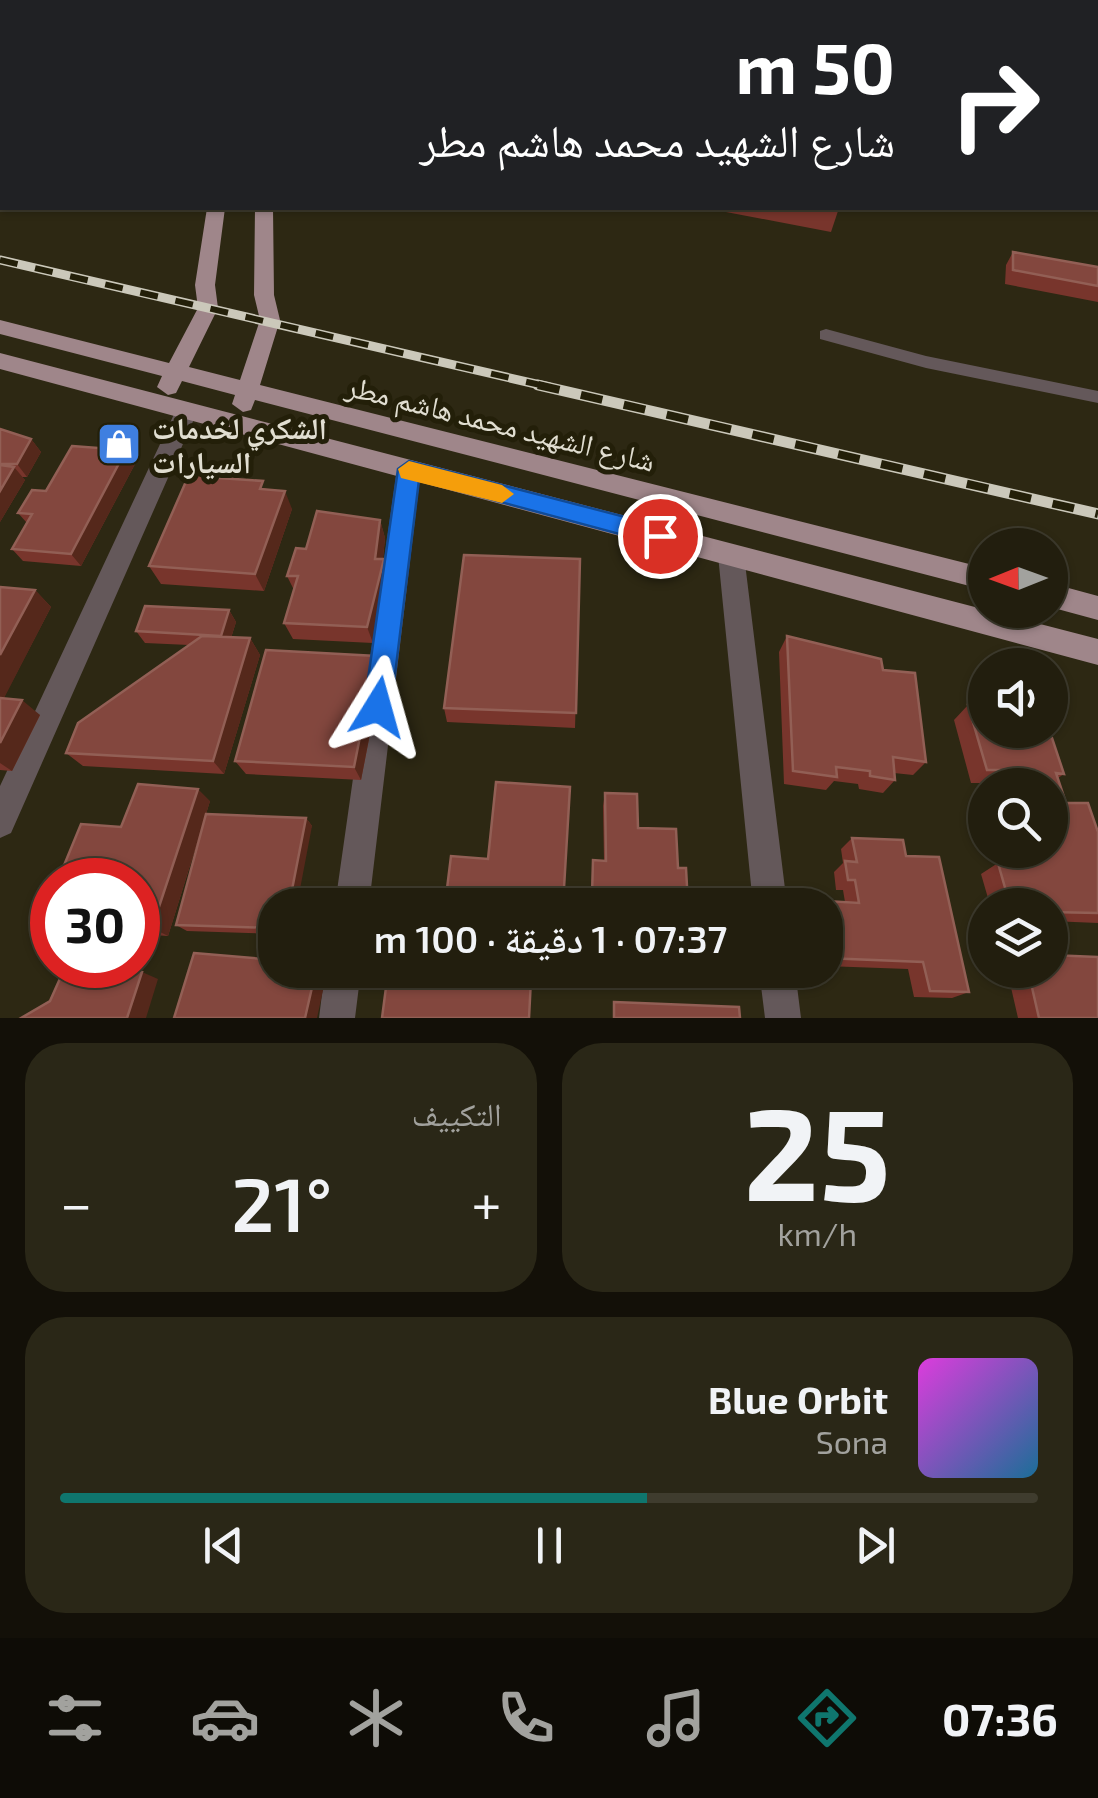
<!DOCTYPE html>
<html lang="ar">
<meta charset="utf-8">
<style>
body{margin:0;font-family:"Exo 2","Noto Naskh Arabic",sans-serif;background:#2a2717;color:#f1f3f6;direction:rtl;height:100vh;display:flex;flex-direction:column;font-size:38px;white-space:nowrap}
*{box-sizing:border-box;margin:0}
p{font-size:32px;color:#a2a29e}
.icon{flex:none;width:55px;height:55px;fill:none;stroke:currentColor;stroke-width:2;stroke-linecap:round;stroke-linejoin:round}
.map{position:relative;height:1018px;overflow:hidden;direction:ltr}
.side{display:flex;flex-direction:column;gap:25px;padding:25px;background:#131008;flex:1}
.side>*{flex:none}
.guide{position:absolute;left:0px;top:0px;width:1100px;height:210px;box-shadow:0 2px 8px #0004,0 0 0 2px #3f3c2e;direction:rtl;background:#202124;color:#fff;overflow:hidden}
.needle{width:65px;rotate:269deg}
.tools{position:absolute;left:968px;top:528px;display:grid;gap:20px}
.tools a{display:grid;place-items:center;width:100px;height:100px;border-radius:50%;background:#221e0e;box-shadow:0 2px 8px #0004,0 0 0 2px #3f3c2e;font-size:50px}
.speed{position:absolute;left:30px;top:858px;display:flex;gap:20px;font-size:50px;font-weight:700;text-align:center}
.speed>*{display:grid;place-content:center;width:130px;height:130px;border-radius:50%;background:#221e0e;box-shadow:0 2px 8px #0004,0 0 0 2px #3f3c2e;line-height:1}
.speed .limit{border:15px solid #d22;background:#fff;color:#111}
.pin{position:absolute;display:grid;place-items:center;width:85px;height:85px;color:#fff;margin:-42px;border:5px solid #fff;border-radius:50%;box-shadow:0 2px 10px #0007}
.me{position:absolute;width:110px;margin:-55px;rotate:8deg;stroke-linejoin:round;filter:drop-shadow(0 0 8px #0008)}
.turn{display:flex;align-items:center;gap:35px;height:210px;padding:0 40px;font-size:45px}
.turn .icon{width:130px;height:130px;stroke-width:2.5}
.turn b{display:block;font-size:70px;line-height:85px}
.big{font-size:75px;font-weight:600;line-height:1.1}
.side .widget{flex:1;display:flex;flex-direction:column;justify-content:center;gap:15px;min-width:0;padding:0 35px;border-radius:40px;background:#2a2717}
.side .dial{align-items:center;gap:0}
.dial b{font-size:130px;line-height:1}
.song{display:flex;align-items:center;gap:30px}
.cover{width:120px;height:120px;border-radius:15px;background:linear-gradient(135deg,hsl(300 70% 55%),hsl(200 70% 35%))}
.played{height:10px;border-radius:5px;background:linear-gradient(90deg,#0f766e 60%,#3f3c2e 60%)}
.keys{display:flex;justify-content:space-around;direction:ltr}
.heat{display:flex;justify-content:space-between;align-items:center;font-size:55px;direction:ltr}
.side .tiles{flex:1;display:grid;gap:25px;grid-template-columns:1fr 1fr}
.widget:last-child{grid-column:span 2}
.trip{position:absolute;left:258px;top:888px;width:585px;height:100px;border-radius:40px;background:#221e0e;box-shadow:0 2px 8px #0004,0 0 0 2px #3f3c2e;font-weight:600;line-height:100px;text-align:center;direction:rtl}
.tab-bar{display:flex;height:160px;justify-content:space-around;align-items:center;background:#0e0c06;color:#a2a29e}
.tab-bar .icon{width:70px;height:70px}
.tab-bar .active{color:#0f766e}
.tab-bar b{font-size:45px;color:#f1f3f6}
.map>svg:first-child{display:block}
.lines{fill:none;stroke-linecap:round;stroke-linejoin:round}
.service{fill:#64585a;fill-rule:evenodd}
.minor{fill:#64585a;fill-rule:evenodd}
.primary{fill:#9f868a;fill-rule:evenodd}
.rail-far1-casing{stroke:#cbc8ba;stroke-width:9}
.rail-casing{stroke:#cbc8ba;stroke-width:11}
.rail-far1{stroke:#231f09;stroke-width:6;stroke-dasharray:18;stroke-linecap:butt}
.rail{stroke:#231f09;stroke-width:8;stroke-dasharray:22;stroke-linecap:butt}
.wall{fill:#78352c}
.shaded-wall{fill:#55281b}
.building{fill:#83473e;stroke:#925f55;stroke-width:2.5}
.route{fill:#1a73e8;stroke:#114b97;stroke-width:2.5}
.slow{fill:#f59e0b}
.labels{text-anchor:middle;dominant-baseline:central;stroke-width:10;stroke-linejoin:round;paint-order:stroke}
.street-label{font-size:30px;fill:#e1ded1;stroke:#231f09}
.poi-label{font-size:30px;font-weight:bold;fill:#e1ded1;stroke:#231f09;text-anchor:start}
</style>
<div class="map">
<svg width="1098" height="1018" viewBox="0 0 1098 1018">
<rect width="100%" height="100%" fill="#2d2813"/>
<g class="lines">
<!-- service -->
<path class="service" d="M826,329L926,356L1098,391V403L926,368L820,339V331Z"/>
<!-- minor -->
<path class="minor" d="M0,2H4L0,13Z
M0,26H2V34H0Z
M0,164H2V174H0Z
M187,402L198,410L11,833L0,838V786L176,410Z
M409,460L418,462L421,469L369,905H335L397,469L400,462Z
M731,544L740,547L744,555L787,905H753L718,555L722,547Z
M325,970H361L355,1018H319Z
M759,970H795L801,1018H765Z"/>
<!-- primary -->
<path class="primary" d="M267,0H281V2H268Z
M207,208H225L215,285L218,308L189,367L240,380L260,320L254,295L255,208H273L274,295L280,320L260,385L985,568V590L255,400L251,410L243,412L232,404L235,395L182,381L176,393L168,395L157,387L162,376L0,334V320L169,363L198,308L195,285Z
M0,353L1098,639V665L0,369Z
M1050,583L1098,596V620L1050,607Z"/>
<defs>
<path id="rail-far1" d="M0,260L549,387"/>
<path id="rail" d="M538,385L1098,514"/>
</defs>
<!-- rail-far1 casing -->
<use href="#rail-far1" class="rail-far1-casing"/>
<!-- rail casing -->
<use href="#rail" class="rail-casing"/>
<!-- rail-far1 -->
<use href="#rail-far1" class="rail-far1"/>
<!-- rail -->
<use href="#rail" class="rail"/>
</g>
<!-- wall -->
<path class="wall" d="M29,0H110L109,2H28Z
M695,0H735L734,2H695Z
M0,64H2V151H0Z
M705,208H839L831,232Z
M1013,252L1098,267V302L1005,284L1006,265Z
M0,429L31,439L41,452L27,477H22L25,480L0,522Z
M126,450L135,464L81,566L23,561L12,549L27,523L18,513L46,491Z
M226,479L267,489L292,509L264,591L161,584L149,566Z
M380,520L385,538L383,559L389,577L373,643L293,639L284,623L294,590L287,576L306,549Z
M580,559L575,728L447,722L444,708Z
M0,587L35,590L51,607L3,699L40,715L12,771L0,770Z
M229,610L236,622L231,638H250L260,655L224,774L83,766L66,753L189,645L145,643L136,631Z
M787,636L883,670L926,762L913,775L894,773L895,780L883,793L859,789L858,784L834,781L826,790L784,784L779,652Z
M376,656L382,672L361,780L246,774L235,761Z
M968,705L1024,737L1064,774L1058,778L1066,803L1098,832V923L1050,921V905H990L981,874L998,863L1008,864L1004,850H1050V785H985V783H971L954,720Z
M605,793L678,868L688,905L591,904L593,860L604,861L603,806Z
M210,801L206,814L306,818L312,826L275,905V934L187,931L176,925L203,824L168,936L138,934V880L121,827Z
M852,838L906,856L969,992L952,998L914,997L908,969L825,966V905L845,902L843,890H836L834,872L843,863L841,849Z
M577,970H692V974L686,981L577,976Z
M1007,970H1050L1098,1018H1018Z"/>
<!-- shaded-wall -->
<path class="shaded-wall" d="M31,439L41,452L27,477L17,464Z
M126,450L135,464L81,566L71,554Z
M14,467L25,480L0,522V491Z
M285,491L292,509L264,591L255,574Z
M380,520L385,538L382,567L384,559L389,577L373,643L367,627Z
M35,590L51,607L0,706V655Z
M229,610L236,622L228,647L221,636Z
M250,638L260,655L224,774L213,761Z
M376,656L382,672L361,780L354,767Z
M22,700L40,715L12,771L0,763V743Z
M198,789L210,801L168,936L152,928Z
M306,818L312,826L297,905H289Z
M316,970L327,972L317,1018H305Z
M142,972L158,979L146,1018H127Z"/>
<!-- building -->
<path class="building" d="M29,0H66L28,2Z
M350,0H403V2H350Z
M936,0H1098V30V2H936Z
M0,65H2V91H0Z
M0,95H2V131H0Z
M1013,252L1098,267V286L1013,270Z
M0,429L31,439L17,464H0Z
M72,446L126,450L71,554L12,549L32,514L18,513L32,490L46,491Z
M0,465L14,467L0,491Z
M191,470L222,472L220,478L263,481L260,489L285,491L255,574L149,566Z
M317,511L380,520L375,559H384L367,627L284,623L298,576H287L296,548L306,549Z
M464,555L580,559L576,713L444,708Z
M0,587L35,590L0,655Z
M145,606L229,610L221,636L136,631Z
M202,636L250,638L213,761L66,753L78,723Z
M787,636L881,659L883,670L915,673L926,762L893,757L895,780L870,776V771L836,767L837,777L793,771Z
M266,650L376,656L354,767L235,761Z
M0,698L22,700L0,743Z
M968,705L985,706V730H1022L1024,737L1052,738L1064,774L1056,773L1066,803H1088L1098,832V913L1050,912V905H1010L998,863L1029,865L1025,850H1050V785H1005L1001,770H987Z
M496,782L570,787L563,905H445L451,856L488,859Z
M138,784L198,789L152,928L138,927V880H58L81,824L121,827Z
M605,793L637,794L638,828L676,829L678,868H686L688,905H607V895H592L593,860L606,861Z
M206,814L306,818L289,905H275V928L176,925Z
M852,838L903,840L906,856L939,857L969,992L930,991L923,962L825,958V905H810V900L859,903L855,880H848L845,861L857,862Z
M52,894V919L43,918Z
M194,953L275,960V970H316L305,1018H174Z
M1050,955L1098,957V1018H1039L1028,970H1050Z
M66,965L142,972L127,1018H21L50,1001Z
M589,970H692V974Z
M388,972L531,979L529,1018H382Z
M614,1002L739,1007L740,1018H614Z"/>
<!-- route -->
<path class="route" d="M409,461L660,526L668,529L671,536L668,542L660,545L419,480L391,707L387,716L378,719L368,716L364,707L398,469Z"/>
<!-- slow -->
<path class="slow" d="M409,461L502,485L514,494L502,503L401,478L398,469Z"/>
<!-- icons -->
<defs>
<symbol id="shop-square" viewBox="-11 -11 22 22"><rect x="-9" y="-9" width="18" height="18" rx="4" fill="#3f7fe0" stroke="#231f09"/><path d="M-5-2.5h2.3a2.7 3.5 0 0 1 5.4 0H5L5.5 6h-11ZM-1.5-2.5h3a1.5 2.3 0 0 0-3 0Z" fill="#fff"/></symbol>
</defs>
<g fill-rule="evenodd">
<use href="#shop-square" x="94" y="419" width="50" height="50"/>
</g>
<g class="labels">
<!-- street labels -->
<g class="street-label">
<text transform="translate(501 422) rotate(14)">شارع الشهيد محمد هاشم مطر</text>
</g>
<!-- poi labels -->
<g class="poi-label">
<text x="152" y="427">الشكري لخدمات<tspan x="152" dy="34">السيارات</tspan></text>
</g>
</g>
</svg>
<div class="tools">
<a><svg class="needle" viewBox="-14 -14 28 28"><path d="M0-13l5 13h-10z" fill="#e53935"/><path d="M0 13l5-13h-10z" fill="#a2a29e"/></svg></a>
<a><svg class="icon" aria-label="sound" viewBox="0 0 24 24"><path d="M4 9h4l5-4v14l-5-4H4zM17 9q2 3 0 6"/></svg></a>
<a><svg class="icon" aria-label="search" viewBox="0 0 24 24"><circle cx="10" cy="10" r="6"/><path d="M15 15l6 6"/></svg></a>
<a><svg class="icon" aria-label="layers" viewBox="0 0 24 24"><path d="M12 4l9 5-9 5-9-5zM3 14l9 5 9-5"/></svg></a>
</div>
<div class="speed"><div class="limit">30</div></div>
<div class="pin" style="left:660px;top:536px;background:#d93025"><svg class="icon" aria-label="arrive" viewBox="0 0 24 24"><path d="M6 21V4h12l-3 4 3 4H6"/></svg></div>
<svg class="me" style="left:378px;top:707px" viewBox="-20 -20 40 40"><path d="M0-17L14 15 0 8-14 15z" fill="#1a73e8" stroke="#fff" stroke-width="4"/></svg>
<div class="trip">07:37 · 1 دقيقة · 100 m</div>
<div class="guide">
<div class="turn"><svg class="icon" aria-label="right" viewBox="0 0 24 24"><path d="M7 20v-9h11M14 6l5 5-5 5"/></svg><div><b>50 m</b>شارع الشهيد محمد هاشم مطر</div></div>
</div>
</div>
<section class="side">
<div class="tiles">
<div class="widget dial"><b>25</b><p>km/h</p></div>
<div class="widget"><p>التكييف</p>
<div class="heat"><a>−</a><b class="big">21°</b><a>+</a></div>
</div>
<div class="widget">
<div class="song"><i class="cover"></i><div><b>Blue Orbit</b><p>Sona</p></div></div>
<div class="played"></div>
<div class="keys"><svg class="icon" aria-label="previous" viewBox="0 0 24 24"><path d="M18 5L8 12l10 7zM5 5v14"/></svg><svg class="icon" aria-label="pause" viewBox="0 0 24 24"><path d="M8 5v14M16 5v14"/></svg><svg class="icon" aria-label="next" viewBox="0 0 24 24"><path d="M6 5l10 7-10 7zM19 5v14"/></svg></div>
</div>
</div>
</section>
<nav class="tab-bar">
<b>07:36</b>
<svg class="icon active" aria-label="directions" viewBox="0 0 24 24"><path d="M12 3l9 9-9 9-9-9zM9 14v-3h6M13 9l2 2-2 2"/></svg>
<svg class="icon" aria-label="music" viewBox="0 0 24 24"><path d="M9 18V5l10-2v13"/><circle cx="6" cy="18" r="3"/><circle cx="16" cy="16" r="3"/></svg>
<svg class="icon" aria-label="phone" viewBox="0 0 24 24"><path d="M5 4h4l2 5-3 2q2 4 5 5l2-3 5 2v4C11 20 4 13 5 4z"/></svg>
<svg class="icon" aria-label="climate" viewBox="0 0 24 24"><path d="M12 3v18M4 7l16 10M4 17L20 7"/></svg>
<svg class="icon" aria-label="car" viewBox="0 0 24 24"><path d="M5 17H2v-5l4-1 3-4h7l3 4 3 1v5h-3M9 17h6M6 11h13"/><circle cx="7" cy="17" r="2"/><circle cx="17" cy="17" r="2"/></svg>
<svg class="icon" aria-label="filters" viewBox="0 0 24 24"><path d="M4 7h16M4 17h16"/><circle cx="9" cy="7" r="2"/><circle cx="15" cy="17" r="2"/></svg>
</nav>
